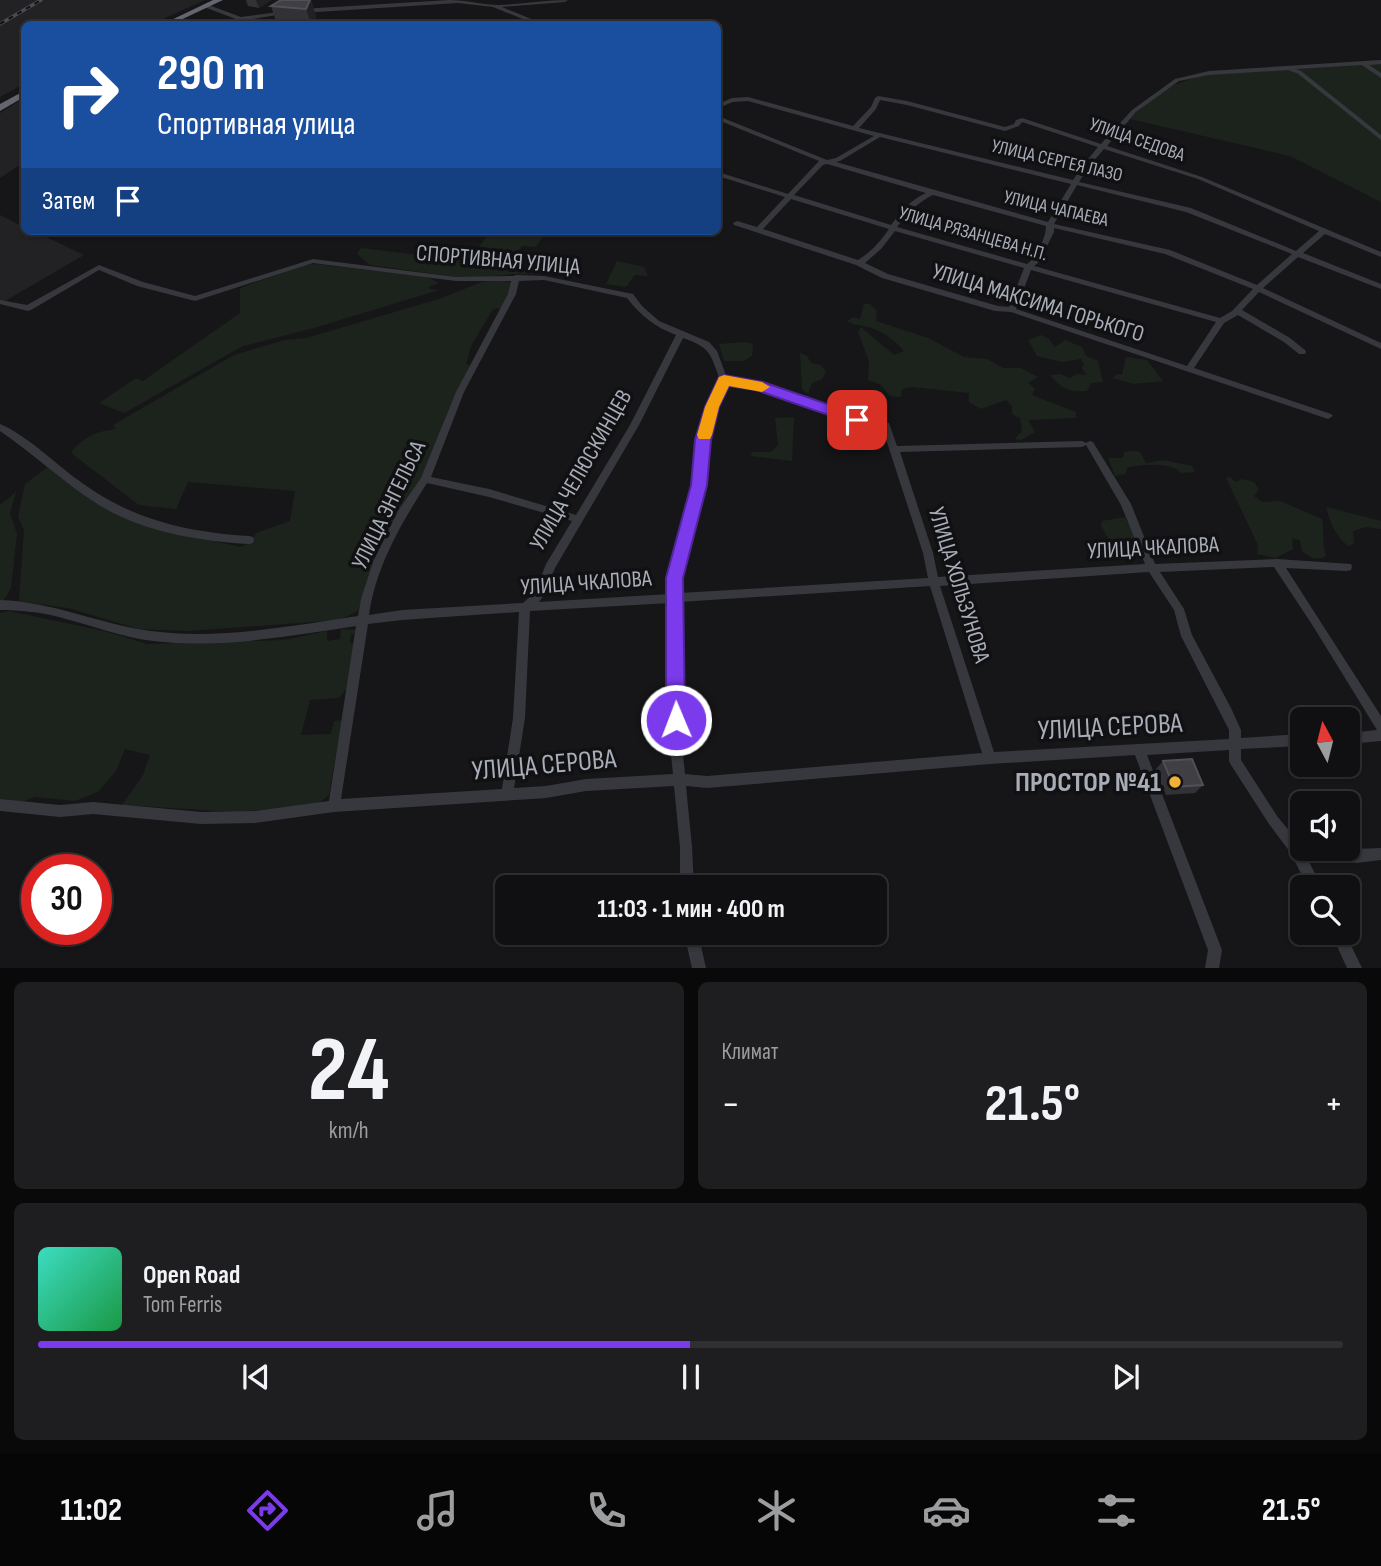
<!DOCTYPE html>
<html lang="ru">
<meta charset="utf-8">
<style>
body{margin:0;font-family:"Sofia Sans Condensed",sans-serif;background:#1e1e20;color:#f1f3f6;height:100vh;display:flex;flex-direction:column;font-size:26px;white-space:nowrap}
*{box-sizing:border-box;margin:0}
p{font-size:23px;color:#9c9d9f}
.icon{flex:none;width:38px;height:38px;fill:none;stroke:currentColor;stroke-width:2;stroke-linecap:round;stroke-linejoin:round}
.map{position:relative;height:968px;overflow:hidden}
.sheet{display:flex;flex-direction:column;gap:14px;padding:14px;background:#09090a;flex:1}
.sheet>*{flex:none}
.top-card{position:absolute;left:21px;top:21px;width:700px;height:214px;border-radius:10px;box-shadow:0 2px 5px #0004,0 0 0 2px #303032;background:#1a4fa0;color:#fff;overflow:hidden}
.needle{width:46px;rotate:353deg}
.controls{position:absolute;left:1290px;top:707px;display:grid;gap:14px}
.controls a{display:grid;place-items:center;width:70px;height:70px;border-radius:10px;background:#101012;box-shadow:0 2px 5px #0004,0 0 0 2px #303032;font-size:35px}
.speed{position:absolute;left:21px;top:854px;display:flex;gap:14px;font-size:35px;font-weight:700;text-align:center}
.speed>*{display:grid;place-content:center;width:91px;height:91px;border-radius:50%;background:#101012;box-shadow:0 2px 5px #0004,0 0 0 2px #303032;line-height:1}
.speed .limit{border:10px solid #d22;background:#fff;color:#111}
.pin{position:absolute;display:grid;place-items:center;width:60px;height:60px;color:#fff;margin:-30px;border-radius:14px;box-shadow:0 4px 10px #0006}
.me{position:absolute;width:77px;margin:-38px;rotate:359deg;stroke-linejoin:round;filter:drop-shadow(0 0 5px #0008)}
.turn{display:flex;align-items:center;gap:24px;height:147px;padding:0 21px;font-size:32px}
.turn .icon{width:91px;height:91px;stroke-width:2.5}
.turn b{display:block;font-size:49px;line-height:60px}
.then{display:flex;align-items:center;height:66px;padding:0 21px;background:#0003;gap:14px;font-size:26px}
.big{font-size:52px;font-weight:700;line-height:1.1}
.sheet .widget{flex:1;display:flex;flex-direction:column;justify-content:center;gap:10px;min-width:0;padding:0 24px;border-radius:10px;background:#1e1e20}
.sheet .dial{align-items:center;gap:0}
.dial b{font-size:91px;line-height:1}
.song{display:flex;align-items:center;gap:21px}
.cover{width:84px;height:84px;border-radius:10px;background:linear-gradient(135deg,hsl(170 70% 55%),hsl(140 70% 35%))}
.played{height:7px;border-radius:4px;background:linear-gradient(90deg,#7c3aed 50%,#303032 50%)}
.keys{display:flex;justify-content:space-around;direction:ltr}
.heat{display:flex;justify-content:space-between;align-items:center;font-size:38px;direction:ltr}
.sheet .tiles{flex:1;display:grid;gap:14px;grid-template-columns:1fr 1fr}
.widget:last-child{grid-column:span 2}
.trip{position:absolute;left:495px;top:875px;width:392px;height:70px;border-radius:10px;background:#101012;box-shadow:0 2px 5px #0004,0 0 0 2px #303032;font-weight:700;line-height:70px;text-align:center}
.tab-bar{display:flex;height:112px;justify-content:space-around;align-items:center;background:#060607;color:#9c9d9f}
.tab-bar .icon{width:49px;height:49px}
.tab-bar .active{color:#7c3aed}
.tab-bar b{font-size:32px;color:#f1f3f6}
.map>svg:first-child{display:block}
.built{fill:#222225}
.green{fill:#1c231d}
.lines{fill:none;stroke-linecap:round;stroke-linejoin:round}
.minor{fill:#37383d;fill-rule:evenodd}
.highway{fill:#63666e;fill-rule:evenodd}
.rail-casing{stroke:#4a4c52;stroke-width:3.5}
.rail{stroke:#111113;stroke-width:2;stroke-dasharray:5;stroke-linecap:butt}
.wall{fill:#323236}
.shaded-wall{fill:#212124}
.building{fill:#3f3f44;stroke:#4f5156;stroke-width:2}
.route{fill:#7c3aed;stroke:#51269a;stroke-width:2}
.slow{fill:#f59e0b}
.poi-dot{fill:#f2b134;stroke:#111113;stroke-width:2.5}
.labels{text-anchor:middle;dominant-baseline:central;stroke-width:7;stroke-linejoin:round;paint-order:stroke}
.far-street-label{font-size:19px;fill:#a8adb8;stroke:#111113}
.street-label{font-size:23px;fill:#a8adb8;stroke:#111113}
.near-street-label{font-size:28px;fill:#a8adb8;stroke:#111113}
.near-poi-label{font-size:28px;font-weight:bold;fill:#a8adb8;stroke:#111113;text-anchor:end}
</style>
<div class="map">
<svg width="1381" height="968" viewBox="0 0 1381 968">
<rect width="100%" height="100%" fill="#161618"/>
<!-- built -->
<path class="built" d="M0,0H205L152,24H24V84L0,97Z
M19,101L24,104V162L0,178V113Z
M0,215L24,227V231H34L84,255L0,304Z"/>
<!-- green -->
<path class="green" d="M1381,63V202L1290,156L1130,119C1156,93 1171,83 1207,75Z
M491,231H547L536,247L522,246L515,255L504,259L494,257L491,262L522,266L523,271L543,274H511L471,279L370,265L357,254L361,248L468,261Z
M617,261L644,267L648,276L635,275L626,287L606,284Z
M315,264L427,277L439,283L428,287L430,289L439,290L314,328L243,346L124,413L99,403L136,378L143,381L240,313V288L304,265Z
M500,280L512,283V286L503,308L493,309L471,346L466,364L470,365L422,477L378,556L358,611L339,620L188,631L139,629L68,608L19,601L24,530L18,517L25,484L49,466L158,528L240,547L251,543L256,533L290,521L295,491L188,482L176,509L139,505L71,453C78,441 98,430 112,430L116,428L113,425L234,355L285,340L306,338L439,299L482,282Z
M864,304H870L877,311L876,321L928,338L964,357L987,359L1003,368H1021L1038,377L1028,383L1035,389L1032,395L1076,412V418L1028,420L1035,432L1021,440L1015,439L1022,431L1020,418L1012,414V406L1006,400L981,409L969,402V393L912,387L902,389L901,397L890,396L880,384L868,380L869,361L858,332L861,327L894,355L904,351C896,341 882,331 869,327C860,324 856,327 847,321L854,317L860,319Z
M1041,335L1049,339L1055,347L1065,340L1082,347L1086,356L1098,361L1103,382L1091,383L1087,391C1070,392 1061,389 1050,375L1060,374L1070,378L1077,374L1086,375L1082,368L1084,365L1081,359L1062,362L1037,356L1028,340Z
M746,342L753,344L752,356L744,361H724L719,344Z
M800,353L807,356L811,363L821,365L826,372L822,379L812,383L808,394L802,389Z
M1126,357L1147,360L1163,381L1134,384L1113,378L1117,374L1122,375Z
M794,417L792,461L751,456L752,452H771L778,445L775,418Z
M1135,451L1140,452L1146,463L1163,460L1192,466L1195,472L1181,473C1171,461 1143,465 1128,467L1125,474L1115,476L1108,458H1123L1124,452Z
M1230,477L1236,482L1242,479L1254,482L1259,489L1254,496L1262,502L1280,501L1322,519C1325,534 1321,541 1326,556C1315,561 1311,558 1302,551L1300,540L1292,538L1293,549L1276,558L1257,554L1258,545L1226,478Z
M16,492L10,513L17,534L11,588L4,600H0V505Z
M1327,507L1381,521V529L1366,527L1353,531L1354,543L1349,546C1339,541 1327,519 1327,507Z
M1125,517L1141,548V555L1129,554L1126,544L1110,541L1101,526L1102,521Z
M9,611L108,632L147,644L284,640L327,631V641L340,639L341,629L357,630L356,634H351L350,643H356L349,686L339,698L310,700L301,735L331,734L334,721L342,720L329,795L316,805L236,812L122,805L143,775L150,755L125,749L116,771L98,792L75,801L35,797L22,802L0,799V613Z"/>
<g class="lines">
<!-- minor -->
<path class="minor" d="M449,0C466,0 484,5 499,5C522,4 545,0 568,0L565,2L502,7L541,23V24H535L493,7L458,3L301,13L298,11L301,9Z
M206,4L241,17L286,11L289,13L241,21L204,7L203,6Z
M1381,60V64L1369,65L1381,73V78L1362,65L1296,69L1301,71L1381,135V140L1297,73L1290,71L1289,70L1209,75L1179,81L1136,112L1107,146L1202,177L1381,252V257L1325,234L1303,253L1381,284V289L1298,257L1263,288L1381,343V349L1259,292L1242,310L1290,338L1305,350L1306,352L1305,354H1299L1284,342L1238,315L1224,323L1194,368L1331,414L1333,416L1328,419L1011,312L995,311L882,278L856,265L734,225L733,223L737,221L757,227L785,197L718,176V172L788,194L819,161L718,120V116L827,160L836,158L874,136L748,101L733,102L718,108V104L732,98L748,97L853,126L871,107L875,98L878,96L907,101L1005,127L1014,124L1016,120L1022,118L1101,144L1132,110L1175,79L1209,71ZM880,100L907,105L1005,131L1019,126L1022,122L1098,147L1084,164L1073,180L859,128L876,109ZM880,137L1071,184L1048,222L836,162L840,161ZM1104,149L1198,179L1319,231L1296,251L1191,208L1079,182L1089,166ZM827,164L926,193C910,200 901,212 891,225L794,195L823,165ZM1077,185L1186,212L1292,254L1257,285L1170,250L1054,224ZM933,195L1046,226C1046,238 1036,258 1027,264L897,227C907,213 917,203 933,195ZM791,199L889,229C880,242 871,252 858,260L763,229ZM1054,228L1165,254L1253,289L1232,311L1220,318L1034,266L1039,262L1054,232ZM895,231L1024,268L1009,307L998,306L888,274L865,263L881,249ZM1031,270L1216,322L1187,366L1016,309Z
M313,259L456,277L513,276L516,275L544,276L633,294L642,306L659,321L709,342L717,351L727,378L765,385L848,412L889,423L897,446L1082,441L1086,443L1090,441L1093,442L1131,504L1155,564L1277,559L1351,564L1352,567L1351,570L1347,571L1286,568L1381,716V741L1348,744V733L1377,730L1313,626L1274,567L1160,572L1184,609L1192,635L1231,708L1241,730V738L1302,734V746L1241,749V760L1277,816L1300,844L1302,843V849H1356L1381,848V860L1356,863L1306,856L1322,887H1308L1290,852L1269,824L1231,765L1229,761V750L1147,755L1222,950L1219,968H1205L1208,950L1135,755L990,764L707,788L686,786L692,847L694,887H680V847L674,786L586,791L546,798L334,812L255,823L201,824L93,814L60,817L0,811V799L60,805L93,802L201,812L255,811L329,801L356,626C289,636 221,649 153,641C121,637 90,625 59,617C39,612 20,610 0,610V600C55,602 98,624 151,631C220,640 290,626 358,616L361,599L373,562L398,511L421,478L456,392L508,294L511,281H456L313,263L195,301L137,286L99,270L31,310L28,311L0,304V300L27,305L99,265L143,282L195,296ZM544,280L627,298C641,316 655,327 676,335L630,425L576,515L489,489L431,477L464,392L516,294L519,281ZM683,338C711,348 710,353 720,380L708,407L698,440L694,486L670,578V594L539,602L544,595L555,568L639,425ZM727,383C780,392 830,415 882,427L923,553L928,578L680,593V578L704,486L708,440L716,407ZM1086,445L1121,505L1145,564L938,577L933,553L900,452L1082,447ZM427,483L489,497L572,521L546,564L535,592L523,603L402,610L369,615C376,566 401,524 427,483ZM1149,572L1174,610L1181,636L1229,730V739L994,752L940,586ZM930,586L982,753L707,776L685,774L682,745L680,602ZM670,603V745L673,774L586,779L546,786L514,788L525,718L530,611ZM519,612L513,718L502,789L341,799L368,624L402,620Z
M0,424C26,435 55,463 78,480C130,519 185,532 249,536L253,537L254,540L253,543L249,544C199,541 143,532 99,505C64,483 34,454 0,431Z
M684,933H698L706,968H692Z
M1331,933H1345L1362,968H1347Z"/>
<!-- highway -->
<path class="highway" d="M213,0H223L172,24H163Z
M24,91V97L0,111V104Z"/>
<defs>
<path id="rail" d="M0,24L41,0"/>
</defs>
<!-- rail casing -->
<use href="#rail" class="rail-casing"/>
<!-- rail -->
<use href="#rail" class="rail"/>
</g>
<!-- wall -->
<path class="wall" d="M246,0H271L259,8L248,6Z
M281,0H311L316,16L313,24H277L271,6Z
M1163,761L1203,785L1195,793L1166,795L1155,770Z"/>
<!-- shaded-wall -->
<path class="shaded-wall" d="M256,0H271L259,8Z
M310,0H311L316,16L313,24H311L306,9Z"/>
<!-- building -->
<path class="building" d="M281,0H310L306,9L271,6Z
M1192,759L1203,785L1174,787L1163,761Z"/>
<!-- route -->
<path class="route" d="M724,375L763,382L862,416L865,420L857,425L756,390L729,386L719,407L711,440L707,485L683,578L685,720L683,727L676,729L669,727L666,720V578L691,485L695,440L705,407L719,377Z"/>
<!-- slow -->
<path class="slow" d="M724,375L762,382L770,387L762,392L729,386L719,407L712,435L710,439H699L697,435L705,407L719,377Z"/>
<!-- markers -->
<circle class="poi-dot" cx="1175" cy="782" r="7"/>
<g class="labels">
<!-- far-street labels -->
<g class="far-street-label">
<text transform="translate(1137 140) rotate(19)">УЛИЦА СЕДОВА</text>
<text transform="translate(1057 161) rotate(13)">УЛИЦА СЕРГЕЯ ЛАЗО</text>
<text transform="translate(1056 209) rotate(13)">УЛИЦА ЧАПАЕВА</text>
<text transform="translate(973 234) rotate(16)">УЛИЦА РЯЗАНЦЕВА Н.П.</text>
</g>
<!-- street labels -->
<g class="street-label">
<text transform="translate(498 260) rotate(5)">СПОРТИВНАЯ УЛИЦА</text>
<text transform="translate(1038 303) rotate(17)">УЛИЦА МАКСИМА ГОРЬКОГО</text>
<text transform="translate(581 470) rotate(-60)">УЛИЦА ЧЕЛЮСКИНЦЕВ</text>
<text transform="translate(389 505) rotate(-64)">УЛИЦА ЭНГЕЛЬСА</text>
<text transform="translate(1153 548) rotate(-3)">УЛИЦА ЧКАЛОВА</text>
<text transform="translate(586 583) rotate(-4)">УЛИЦА ЧКАЛОВА</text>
<text transform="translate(959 585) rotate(73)">УЛИЦА ХОЛЬЗУНОВА</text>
</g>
<!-- near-street labels -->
<g class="near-street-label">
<text transform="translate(1110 727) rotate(-3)">УЛИЦА СЕРОВА</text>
<text transform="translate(544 765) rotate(-5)">УЛИЦА СЕРОВА</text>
</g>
<!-- near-poi labels -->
<g class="near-poi-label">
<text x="1161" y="782">ПРОСТОР №41</text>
</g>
</g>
</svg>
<div class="controls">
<a><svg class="needle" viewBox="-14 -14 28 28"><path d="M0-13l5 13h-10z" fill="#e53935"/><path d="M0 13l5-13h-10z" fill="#9c9d9f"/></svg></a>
<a><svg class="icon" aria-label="sound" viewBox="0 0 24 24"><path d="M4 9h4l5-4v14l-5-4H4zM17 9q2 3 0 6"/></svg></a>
<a><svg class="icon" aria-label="search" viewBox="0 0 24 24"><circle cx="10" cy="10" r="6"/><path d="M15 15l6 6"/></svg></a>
</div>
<div class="speed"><div class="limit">30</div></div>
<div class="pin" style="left:857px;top:420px;background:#d93025"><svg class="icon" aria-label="arrive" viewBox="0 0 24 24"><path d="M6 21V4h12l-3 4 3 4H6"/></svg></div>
<svg class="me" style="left:676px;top:720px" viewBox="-20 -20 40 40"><circle r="17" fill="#7c3aed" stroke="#fff" stroke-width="3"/><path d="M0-11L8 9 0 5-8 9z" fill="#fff"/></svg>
<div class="trip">11:03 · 1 мин · 400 m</div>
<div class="top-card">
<div class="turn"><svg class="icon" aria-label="right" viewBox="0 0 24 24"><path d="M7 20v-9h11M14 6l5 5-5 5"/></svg><div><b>290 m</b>Спортивная улица</div></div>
<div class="then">Затем<svg class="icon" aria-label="arrive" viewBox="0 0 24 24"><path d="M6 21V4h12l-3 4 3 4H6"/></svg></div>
</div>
</div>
<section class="sheet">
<div class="tiles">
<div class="widget dial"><b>24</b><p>km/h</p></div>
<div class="widget"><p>Климат</p>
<div class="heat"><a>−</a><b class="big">21.5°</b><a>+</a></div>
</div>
<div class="widget">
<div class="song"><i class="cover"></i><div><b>Open Road</b><p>Tom Ferris</p></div></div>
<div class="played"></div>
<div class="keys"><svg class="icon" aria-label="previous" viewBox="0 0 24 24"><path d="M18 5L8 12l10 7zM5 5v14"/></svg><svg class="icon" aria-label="pause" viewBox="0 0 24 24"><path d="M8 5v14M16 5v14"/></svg><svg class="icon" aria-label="next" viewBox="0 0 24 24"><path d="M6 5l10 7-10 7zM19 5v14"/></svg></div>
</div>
</div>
</section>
<nav class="tab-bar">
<b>11:02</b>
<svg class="icon active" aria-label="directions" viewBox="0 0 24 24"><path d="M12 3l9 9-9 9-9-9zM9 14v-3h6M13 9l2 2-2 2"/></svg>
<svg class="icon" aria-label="music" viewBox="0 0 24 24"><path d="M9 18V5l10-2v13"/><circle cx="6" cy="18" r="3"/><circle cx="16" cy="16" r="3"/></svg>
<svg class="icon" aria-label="phone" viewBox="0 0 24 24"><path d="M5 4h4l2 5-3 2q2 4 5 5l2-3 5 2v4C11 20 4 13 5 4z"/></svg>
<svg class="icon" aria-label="climate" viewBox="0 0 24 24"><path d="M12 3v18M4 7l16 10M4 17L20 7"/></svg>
<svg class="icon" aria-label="car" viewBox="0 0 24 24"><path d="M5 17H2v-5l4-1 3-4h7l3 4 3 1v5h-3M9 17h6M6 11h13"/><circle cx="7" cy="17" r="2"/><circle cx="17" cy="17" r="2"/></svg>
<svg class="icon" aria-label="filters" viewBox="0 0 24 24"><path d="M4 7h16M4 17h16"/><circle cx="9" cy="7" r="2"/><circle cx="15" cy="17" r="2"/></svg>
<b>21.5°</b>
</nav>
